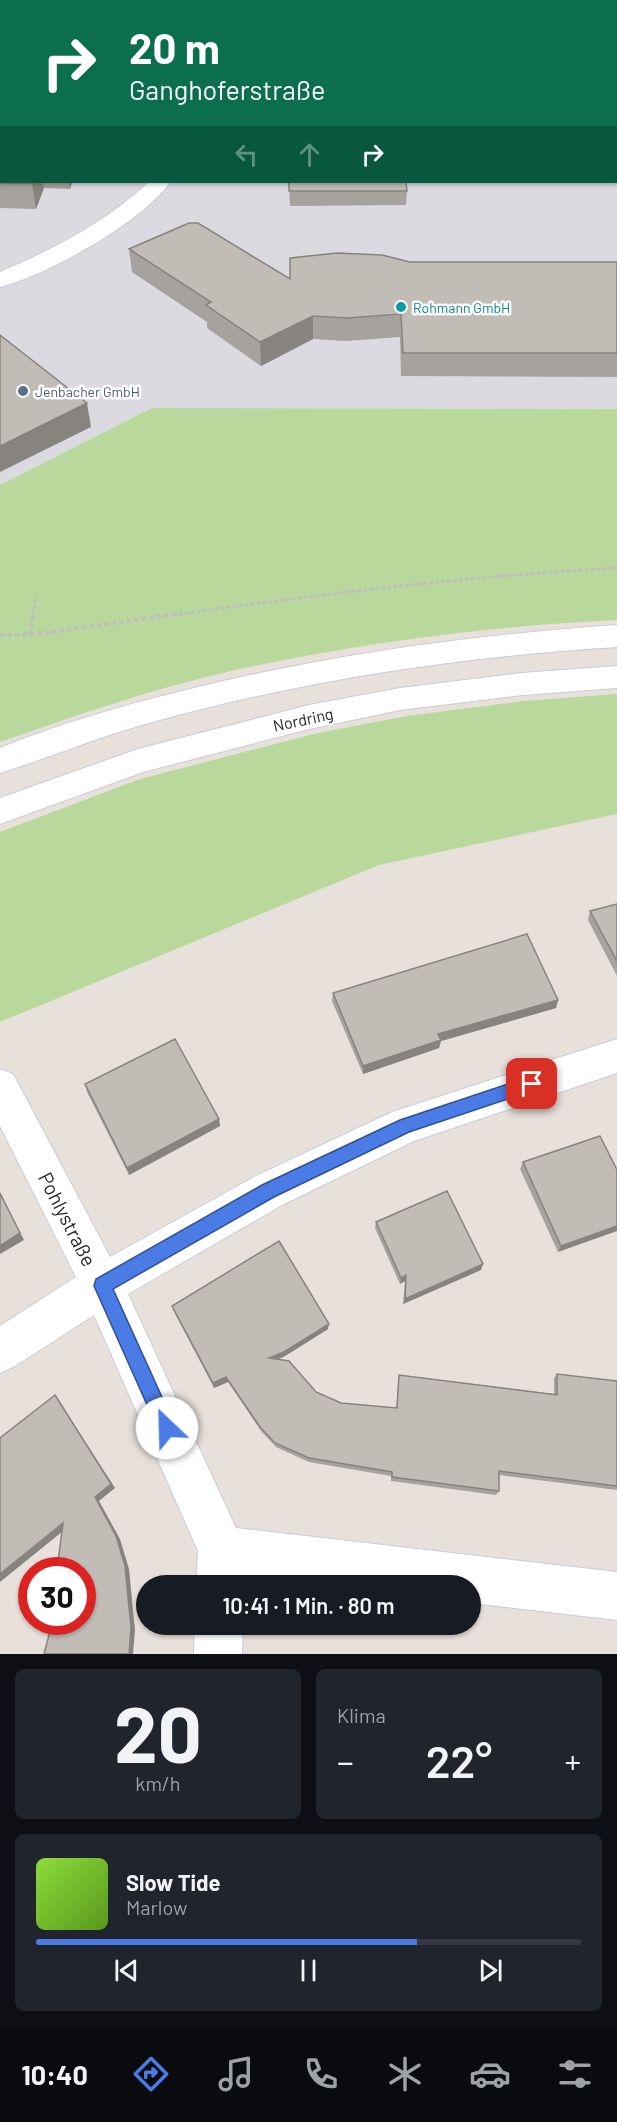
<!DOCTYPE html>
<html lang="de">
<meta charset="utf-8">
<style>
body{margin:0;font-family:Barlow,sans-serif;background:#20242c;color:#f1f3f6;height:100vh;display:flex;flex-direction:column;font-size:22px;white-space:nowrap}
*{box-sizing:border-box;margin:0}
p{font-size:20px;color:#9ea1a6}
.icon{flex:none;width:33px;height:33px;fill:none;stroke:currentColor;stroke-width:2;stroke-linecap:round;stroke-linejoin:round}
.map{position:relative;height:1654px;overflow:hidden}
.panel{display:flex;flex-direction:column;gap:15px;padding:15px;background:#0d0f14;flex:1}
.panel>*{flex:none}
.banner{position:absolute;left:0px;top:0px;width:618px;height:183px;box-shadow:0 2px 4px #0004;background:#0b6e4f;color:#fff;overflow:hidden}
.speed{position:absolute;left:18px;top:1557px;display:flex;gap:12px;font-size:30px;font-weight:700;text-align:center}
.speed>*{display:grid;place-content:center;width:78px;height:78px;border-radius:50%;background:#171b24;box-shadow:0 2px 4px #0004;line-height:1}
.speed .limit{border:9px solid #d22;background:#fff;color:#111}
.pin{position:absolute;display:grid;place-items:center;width:51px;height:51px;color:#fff;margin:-26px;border-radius:12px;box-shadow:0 3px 9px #0006}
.me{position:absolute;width:66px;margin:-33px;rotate:336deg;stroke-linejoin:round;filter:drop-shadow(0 0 4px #0008)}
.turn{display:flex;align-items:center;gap:21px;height:126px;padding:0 30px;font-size:27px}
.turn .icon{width:78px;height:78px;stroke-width:2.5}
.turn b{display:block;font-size:42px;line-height:51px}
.lanes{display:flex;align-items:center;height:57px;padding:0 30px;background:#0003;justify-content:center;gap:30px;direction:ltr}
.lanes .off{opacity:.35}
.big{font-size:45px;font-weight:600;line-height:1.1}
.panel .tile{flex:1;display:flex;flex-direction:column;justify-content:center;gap:9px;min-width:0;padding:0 21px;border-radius:9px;background:#20242c}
.panel .dial{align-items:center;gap:0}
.dial b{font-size:78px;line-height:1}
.song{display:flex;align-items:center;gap:18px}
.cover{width:72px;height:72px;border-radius:9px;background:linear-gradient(135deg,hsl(90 70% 55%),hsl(90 70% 35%))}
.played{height:6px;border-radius:3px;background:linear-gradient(90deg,#4b7be5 70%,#363941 70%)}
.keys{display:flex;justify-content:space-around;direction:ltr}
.heat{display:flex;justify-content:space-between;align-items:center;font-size:33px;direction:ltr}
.panel .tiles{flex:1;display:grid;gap:15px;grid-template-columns:1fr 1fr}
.tile:last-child{grid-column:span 2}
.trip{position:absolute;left:136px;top:1575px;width:345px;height:60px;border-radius:30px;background:#171b24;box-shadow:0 2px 4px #0004;font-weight:600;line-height:60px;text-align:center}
.menu{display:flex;height:96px;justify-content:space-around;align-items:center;background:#090b0e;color:#9ea1a6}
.menu .icon{width:42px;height:42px}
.menu .selected{color:#4b7be5}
.menu b{font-size:27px;color:#f1f3f6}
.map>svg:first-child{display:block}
.industrial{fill:#dbdae1;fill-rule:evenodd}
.green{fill:#b9d99c}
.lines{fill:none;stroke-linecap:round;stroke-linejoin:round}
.minor-casing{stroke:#c9cdd8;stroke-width:2}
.tertiary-casing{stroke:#c9cdd8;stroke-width:2}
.secondary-casing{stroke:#c9cdd8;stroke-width:2}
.path-far2{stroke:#bebebe;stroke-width:2;stroke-dasharray:3 1.5;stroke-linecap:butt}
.path-far1{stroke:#bebebe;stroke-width:3;stroke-dasharray:4 2;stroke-linecap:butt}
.path{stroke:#bebebe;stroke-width:4;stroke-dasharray:4.5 3;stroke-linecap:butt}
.minor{fill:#fff;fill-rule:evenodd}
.tertiary{fill:#fff;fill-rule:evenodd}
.secondary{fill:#fff;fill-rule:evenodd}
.wall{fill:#a6a29d}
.shaded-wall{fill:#87847f}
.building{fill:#c1bcb6;stroke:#87847f;stroke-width:1.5}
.route{fill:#4b7be5;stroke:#315095;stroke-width:1.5}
.culture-dot{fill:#0f9aa8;stroke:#fff;stroke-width:2}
.service-dot{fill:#5c6f8a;stroke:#fff;stroke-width:2}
.labels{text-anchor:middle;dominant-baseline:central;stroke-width:5;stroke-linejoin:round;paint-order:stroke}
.far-culture-label{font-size:14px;fill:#0d838f;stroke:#fff;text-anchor:start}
.far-service-label{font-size:14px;fill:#4e5e75;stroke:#fff;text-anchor:start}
.street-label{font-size:16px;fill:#272727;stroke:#fff}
.near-street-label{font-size:20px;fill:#272727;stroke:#fff}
</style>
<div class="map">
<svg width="617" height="1654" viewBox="0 0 617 1654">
<rect width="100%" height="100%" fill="#e8e0da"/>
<!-- industrial -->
<path class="industrial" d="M0,0H617V409L152,408L0,485ZM2,2H616V182H2Z"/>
<!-- green -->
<path class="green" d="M152,408L617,409V620C488,626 361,643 235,670C155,688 77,715 0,742V485Z
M617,694V814L379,865L0,1022V832L140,779L318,733L407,716L524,701Z"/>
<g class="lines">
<defs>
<path id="minor" d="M616,14H617V24H616Z
M617,1039V1073L414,1141L282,1205L128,1294L236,1528L617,1572V1620L471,1603V1586H324L244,1576V1586H196L198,1551L94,1315L15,1366L0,1373V1326L76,1277L0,1126V1069L13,1074L110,1257L254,1177L392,1112Z
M195,1624H243L242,1654H194Z"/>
<path id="tertiary" d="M218,0H236V2H218Z
M149,182H170C143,222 47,275 0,287V272C54,249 106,222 149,182Z"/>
<path id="secondary" d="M617,625V647C456,657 297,681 142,725C93,739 48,758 0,773V748C59,724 121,706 182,691C325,655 470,635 617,625Z
M617,666V688L522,695L400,710L309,729L143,772L0,824V798L138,749L309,705L400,688L522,673Z"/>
</defs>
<!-- minor casing -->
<use href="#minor" class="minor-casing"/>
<!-- tertiary casing -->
<use href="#tertiary" class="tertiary-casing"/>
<!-- secondary casing -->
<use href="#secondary" class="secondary-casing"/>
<!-- path-far2 -->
<path class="path-far2" d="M277,0L279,2"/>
<!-- path-far1 -->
<path class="path-far1" d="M33,615L36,596
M173,615C321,594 468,576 617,568"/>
<!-- path -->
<path class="path" d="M0,635H30L183,613
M30,635L33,613"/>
<!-- minor -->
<use href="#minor" class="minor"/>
<!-- tertiary -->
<use href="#tertiary" class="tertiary"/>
<!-- secondary -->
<use href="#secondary" class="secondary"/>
</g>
<!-- wall -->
<path class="wall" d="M0,14L2,182H72L70,189L44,188L36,209L0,208Z
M289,182L407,191L406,205L290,206Z
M129,249L290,279L410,262H617V377L401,376L400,337L346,341L313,339L261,366L207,328V322L132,272Z
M617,904V976L588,920L590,911Z
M333,993L558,1000L556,1008L441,1041L439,1048L363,1074L332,1001Z
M85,1084L219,1119L220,1126L129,1175L87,1092Z
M523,1162L617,1170L558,1252L520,1169Z
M376,1222L481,1270L403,1304L405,1281L400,1284L375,1228Z
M172,1306L328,1329L285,1356L279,1359L316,1392L341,1403L396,1408L399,1375L554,1394V1378L557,1374L617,1381V1490L499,1475V1491L496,1495L391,1481V1476L309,1462L276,1447L261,1431L228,1382L214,1388L174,1312Z"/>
<!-- shaded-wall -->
<path class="shaded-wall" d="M32,182H42L44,188L36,209L32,183Z
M69,182H72L70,189Z
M313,316V339L261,366L260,342Z
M87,403L91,427L0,472V446Z
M558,1000L556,1008L441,1041L439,1048L363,1074V1066L438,1034Z
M219,1119L220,1126L129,1175L127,1168Z
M0,1193L24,1240L0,1254Z
M617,1226V1231L558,1252L561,1246Z
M483,1264L481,1270L403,1304L405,1299Z
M406,1275L405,1281L400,1284L401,1278Z
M329,1324L328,1329L285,1356L270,1363L269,1358Z
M226,1377L228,1382L214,1388L213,1383Z
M55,1395L115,1488L99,1501L120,1539L129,1569L135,1630L133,1654H129L95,1497Z
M63,1523L68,1527L0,1582V1574Z"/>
<!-- building -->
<path class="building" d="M424,0H512L513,2H424Z
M0,14H2V182H32V183H0Z
M289,182H406L407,191H289Z
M189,223H198L290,279V258L337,253L382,255L410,262H617V353H403L401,314L347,318L313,316L260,342L206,305L211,302L129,249Z
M0,335L87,403L0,446Z
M617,904V961L590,911Z
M527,934L558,1000L438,1034L441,1040L363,1066L333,993Z
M175,1039L219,1119L127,1168L85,1084Z
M600,1136L617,1170V1226L561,1246L523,1162Z
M447,1191L483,1264L405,1299L406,1275L401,1278L376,1222Z
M0,1193L20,1233L0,1246Z
M279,1241L329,1324L284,1352L269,1358L289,1361L316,1392L341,1403L397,1408L399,1375L557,1395V1374L617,1381V1486L499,1471V1491L392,1477V1472L309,1458L275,1443L260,1427L226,1377L213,1383L172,1306Z
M55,1395L111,1484L95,1497L116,1536L125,1566L131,1628L129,1654H44L50,1631L51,1622H82V1570H57L63,1523L0,1574V1438Z"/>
<!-- route -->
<path class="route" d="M532,1076L538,1079L540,1084L538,1089L409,1132L274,1197L113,1289L176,1428L173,1434L167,1437L160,1434L94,1286L96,1279L262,1185L400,1120Z"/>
<!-- markers -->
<circle class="culture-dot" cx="401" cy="307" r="6"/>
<circle class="service-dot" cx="23" cy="391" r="6"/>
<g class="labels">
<!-- far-culture labels -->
<g class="far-culture-label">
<text x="413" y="307">Rohmann GmbH</text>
</g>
<!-- far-service labels -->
<g class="far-service-label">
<text x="35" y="391">Jenbacher GmbH</text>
</g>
<!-- street labels -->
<g class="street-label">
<text transform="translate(303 719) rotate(-12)">Nordring</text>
</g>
<!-- near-street labels -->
<g class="near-street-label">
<text transform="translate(68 1219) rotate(63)">Pohlystraße</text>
</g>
</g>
</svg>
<div class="speed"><div class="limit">30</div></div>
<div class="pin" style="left:532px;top:1084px;background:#d93025"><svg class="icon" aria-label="arrive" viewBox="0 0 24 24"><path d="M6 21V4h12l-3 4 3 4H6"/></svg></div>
<svg class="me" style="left:167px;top:1428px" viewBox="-20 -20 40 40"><circle r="19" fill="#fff"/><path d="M0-13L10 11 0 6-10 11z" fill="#4b7be5"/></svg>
<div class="trip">10:41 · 1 Min. · 80 m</div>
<div class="banner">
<div class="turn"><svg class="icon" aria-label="right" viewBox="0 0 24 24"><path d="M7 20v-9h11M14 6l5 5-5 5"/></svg><div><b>20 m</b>Ganghoferstraße</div></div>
<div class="lanes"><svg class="icon off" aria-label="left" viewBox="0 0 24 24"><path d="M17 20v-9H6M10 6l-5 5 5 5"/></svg><svg class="icon off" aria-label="ahead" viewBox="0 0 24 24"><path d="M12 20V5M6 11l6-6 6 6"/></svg><svg class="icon" aria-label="right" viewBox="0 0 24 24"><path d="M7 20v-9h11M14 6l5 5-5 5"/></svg></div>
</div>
</div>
<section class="panel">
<div class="tiles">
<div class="tile dial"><b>20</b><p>km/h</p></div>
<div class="tile"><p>Klima</p>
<div class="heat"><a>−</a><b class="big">22°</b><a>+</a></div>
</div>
<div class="tile">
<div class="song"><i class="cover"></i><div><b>Slow Tide</b><p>Marlow</p></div></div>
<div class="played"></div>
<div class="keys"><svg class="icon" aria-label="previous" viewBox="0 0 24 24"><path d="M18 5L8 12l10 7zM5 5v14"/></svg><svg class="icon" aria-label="pause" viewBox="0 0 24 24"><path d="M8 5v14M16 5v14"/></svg><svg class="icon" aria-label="next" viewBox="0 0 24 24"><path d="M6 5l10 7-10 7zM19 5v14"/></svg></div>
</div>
</div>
</section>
<nav class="menu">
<b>10:40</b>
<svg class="icon selected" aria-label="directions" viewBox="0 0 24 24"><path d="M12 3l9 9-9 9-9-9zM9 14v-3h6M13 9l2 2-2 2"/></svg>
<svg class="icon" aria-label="music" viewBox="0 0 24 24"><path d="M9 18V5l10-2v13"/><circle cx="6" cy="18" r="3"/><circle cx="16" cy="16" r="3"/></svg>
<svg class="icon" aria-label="phone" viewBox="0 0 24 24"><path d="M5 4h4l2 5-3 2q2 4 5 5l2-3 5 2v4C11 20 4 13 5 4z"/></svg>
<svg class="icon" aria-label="climate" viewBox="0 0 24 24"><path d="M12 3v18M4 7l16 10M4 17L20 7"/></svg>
<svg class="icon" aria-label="car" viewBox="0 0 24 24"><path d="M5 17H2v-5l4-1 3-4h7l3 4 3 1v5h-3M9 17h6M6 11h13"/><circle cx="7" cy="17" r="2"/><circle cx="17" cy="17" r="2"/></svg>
<svg class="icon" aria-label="filters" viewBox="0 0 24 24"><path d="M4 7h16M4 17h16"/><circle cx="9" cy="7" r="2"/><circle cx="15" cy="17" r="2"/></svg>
</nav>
